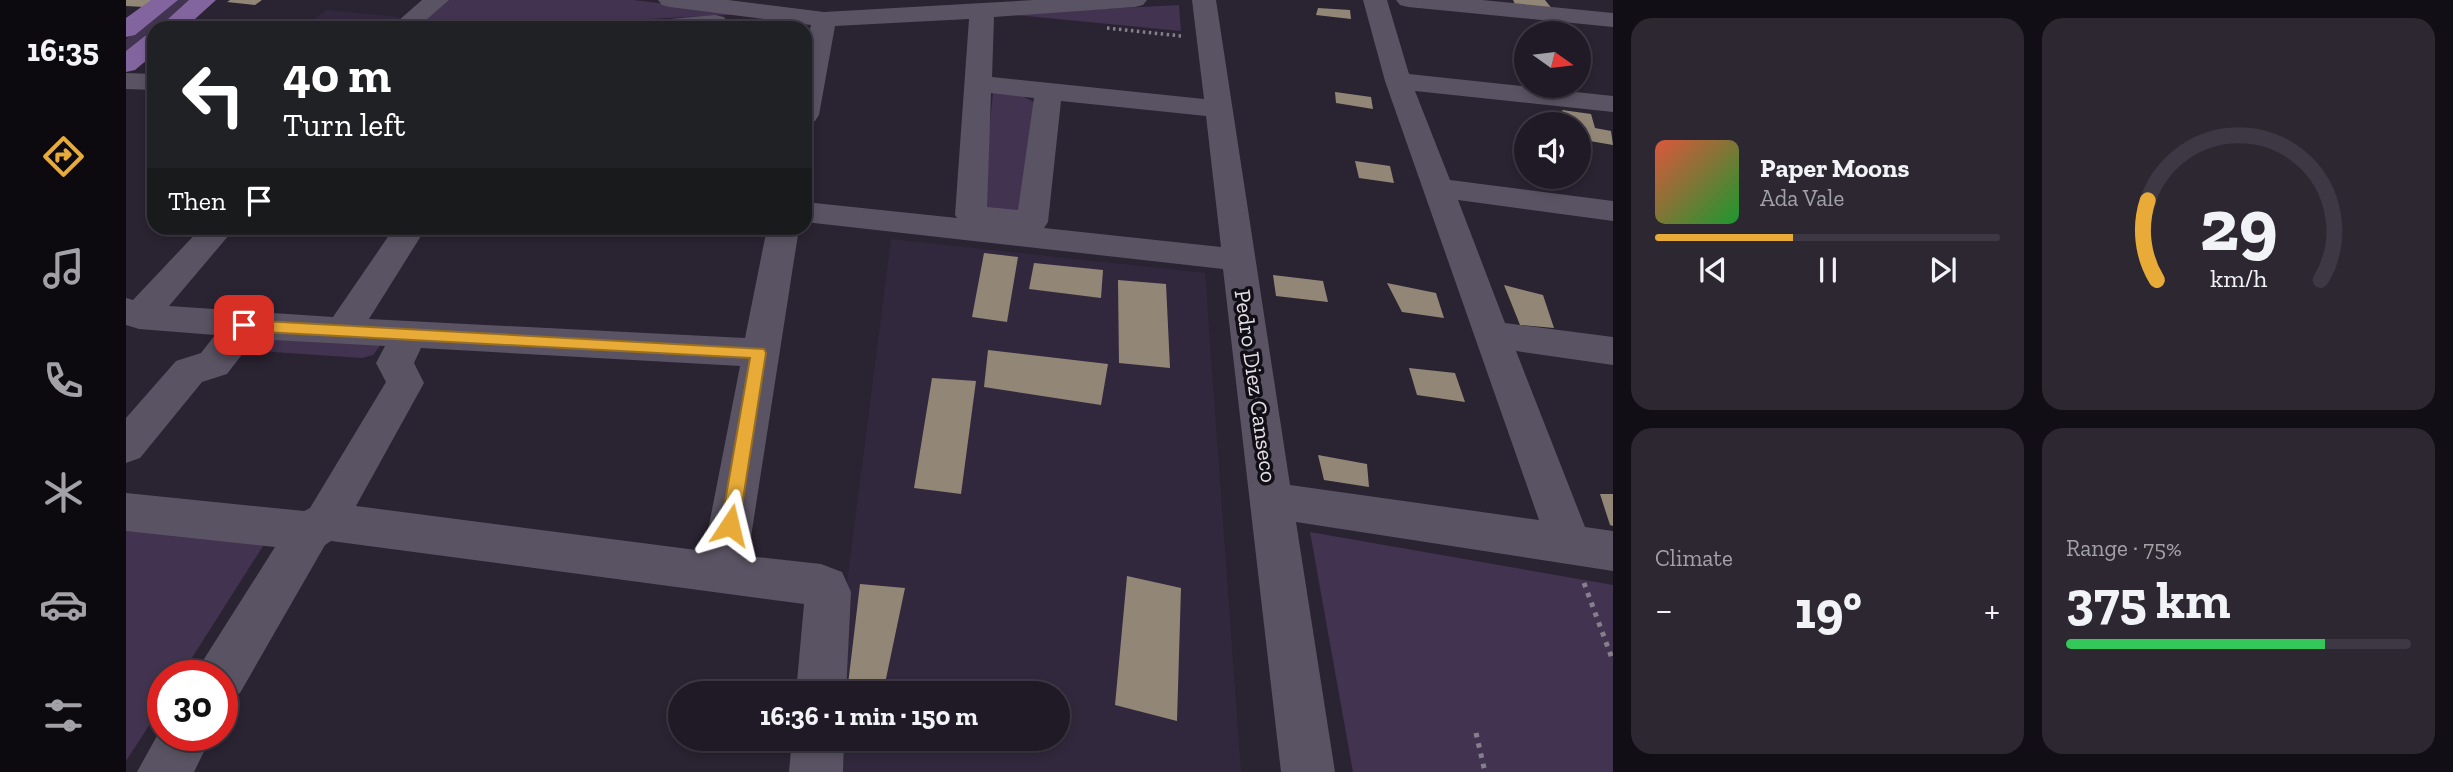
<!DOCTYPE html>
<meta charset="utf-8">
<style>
body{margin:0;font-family:"Zilla Slab",serif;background:#2d2732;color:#f1f3f6;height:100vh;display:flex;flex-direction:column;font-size:26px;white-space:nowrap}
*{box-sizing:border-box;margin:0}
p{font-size:23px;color:#a2a1a7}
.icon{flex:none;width:38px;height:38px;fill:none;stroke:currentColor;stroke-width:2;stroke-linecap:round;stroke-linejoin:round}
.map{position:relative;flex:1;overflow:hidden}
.panel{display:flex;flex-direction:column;gap:18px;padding:18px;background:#120e15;width:840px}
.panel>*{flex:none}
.banner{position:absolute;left:21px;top:21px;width:665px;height:214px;border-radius:21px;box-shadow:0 4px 10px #0003,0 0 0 2px #3d3843;background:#202124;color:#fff;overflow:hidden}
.needle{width:46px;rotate:104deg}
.fabs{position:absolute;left:1388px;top:21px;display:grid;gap:14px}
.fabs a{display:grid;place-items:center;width:77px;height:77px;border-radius:50%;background:#201a26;box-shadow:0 4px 10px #0003,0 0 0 2px #3d3843;font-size:35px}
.speed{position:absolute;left:21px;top:660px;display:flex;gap:14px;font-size:35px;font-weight:700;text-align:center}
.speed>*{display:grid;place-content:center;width:91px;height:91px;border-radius:50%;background:#201a26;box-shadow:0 4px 10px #0003,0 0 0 2px #3d3843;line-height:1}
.speed .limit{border:10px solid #d22;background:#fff;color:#111}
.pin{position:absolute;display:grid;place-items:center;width:60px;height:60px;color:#fff;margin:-30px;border-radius:14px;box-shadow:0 4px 10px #0006}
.me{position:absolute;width:77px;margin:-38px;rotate:10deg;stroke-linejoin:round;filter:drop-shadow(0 0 5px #0008)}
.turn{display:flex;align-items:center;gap:24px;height:147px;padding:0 21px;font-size:32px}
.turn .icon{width:91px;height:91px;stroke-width:2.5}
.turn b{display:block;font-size:49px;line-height:60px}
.then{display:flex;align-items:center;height:66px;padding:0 21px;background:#0003;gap:14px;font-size:26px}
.big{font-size:52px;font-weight:700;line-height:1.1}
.panel .widget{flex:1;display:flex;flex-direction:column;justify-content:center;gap:10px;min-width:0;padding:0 24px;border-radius:21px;background:#2d2732}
.panel .dial{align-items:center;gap:0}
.dial svg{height:182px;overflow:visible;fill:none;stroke:#3d3843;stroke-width:7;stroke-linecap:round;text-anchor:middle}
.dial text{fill:#f1f3f6;stroke:none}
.song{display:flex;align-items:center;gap:21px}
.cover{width:84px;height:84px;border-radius:10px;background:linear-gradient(135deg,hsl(10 70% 55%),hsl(130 70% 35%))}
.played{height:7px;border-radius:4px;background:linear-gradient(90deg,#e8ab37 40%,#3d3843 40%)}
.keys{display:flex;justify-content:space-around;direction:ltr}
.heat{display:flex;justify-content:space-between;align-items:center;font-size:38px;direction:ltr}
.charge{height:10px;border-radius:5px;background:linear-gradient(90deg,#34c759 75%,#3d3843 0)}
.panel .tiles{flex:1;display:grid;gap:18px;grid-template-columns:repeat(2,1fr)}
.trip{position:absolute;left:542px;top:681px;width:402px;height:70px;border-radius:35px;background:#201a26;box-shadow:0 4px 10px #0003,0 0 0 2px #3d3843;font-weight:700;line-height:70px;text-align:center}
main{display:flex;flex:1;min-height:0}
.menu{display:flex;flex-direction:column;width:126px;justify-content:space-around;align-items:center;background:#0d0a0f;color:#a2a1a7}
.menu .icon{width:49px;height:49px}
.menu .active{color:#e8ab37}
.menu b{font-size:32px;color:#f1f3f6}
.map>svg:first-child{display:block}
.built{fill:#32283d}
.green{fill:#423350}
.building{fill:#928776}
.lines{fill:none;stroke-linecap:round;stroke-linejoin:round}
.path-far1{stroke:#86808d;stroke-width:3.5;stroke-dasharray:2.5 3.5;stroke-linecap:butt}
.path{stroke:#86808d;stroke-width:5;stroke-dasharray:4.5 6;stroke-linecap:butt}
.minor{fill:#5a5363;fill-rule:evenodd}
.major{fill:#82659f;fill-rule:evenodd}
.route{fill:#e8ab37;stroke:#976f24;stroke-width:2}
.labels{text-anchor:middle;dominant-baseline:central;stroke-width:7;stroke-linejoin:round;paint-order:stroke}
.street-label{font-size:23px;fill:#e3dee8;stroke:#110e15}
</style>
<main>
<nav class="menu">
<b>16:35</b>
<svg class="icon active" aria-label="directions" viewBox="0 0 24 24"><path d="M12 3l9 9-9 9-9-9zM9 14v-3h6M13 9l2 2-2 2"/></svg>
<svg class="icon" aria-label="music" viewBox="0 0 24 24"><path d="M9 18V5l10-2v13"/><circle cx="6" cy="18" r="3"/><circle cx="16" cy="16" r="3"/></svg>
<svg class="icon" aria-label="phone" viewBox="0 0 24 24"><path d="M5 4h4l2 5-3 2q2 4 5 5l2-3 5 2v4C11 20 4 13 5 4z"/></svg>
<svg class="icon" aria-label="climate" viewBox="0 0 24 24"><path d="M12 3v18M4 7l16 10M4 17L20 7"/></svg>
<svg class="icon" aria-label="car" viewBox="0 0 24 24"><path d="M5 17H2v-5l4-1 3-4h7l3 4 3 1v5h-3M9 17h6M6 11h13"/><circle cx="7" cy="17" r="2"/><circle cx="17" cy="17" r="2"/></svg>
<svg class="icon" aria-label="filters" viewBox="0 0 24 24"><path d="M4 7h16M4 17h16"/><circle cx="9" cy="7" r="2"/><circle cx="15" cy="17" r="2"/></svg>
</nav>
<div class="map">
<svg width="1487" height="772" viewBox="0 0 1487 772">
<rect width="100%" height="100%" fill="#2a2332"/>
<!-- built -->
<path class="built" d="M200,10L274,17L262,28H178Z
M765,239L1079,273L1115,772H697L701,739L933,738V693H707Z"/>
<!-- green -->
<path class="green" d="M51,0H68L34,28H28V33L0,58V39Z
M321,0H508L621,14L344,28H285Z
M1053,5L1055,31L881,14Z
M867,92L896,96L908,102L893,214L855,211Z
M140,335L249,343L254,346L247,355L236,358L133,351L128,347Z
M0,531L144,535L55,675L37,676V704L0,761Z
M1184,532L1487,585V772H1227Z"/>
<!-- building -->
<path class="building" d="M0,0H27L18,7L0,6Z
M104,0H136L129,5L101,2Z
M1387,0H1419L1427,10L1390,6Z
M1192,8L1224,10L1225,19L1190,15Z
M1209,92L1245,97L1247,109L1210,103Z
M1436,110L1465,114L1469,128L1485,131L1487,145L1452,139V124H1441Z
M1229,161L1264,166L1268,183L1233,178Z
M858,253L892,257L881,322L846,317Z
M908,263L977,270L975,298L903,289Z
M1147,275L1197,281L1202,302L1150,296Z
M992,280L1040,284L1044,368L993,363Z
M1261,283L1310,293L1318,318L1276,312Z
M1378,285L1417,295L1428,328L1394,325Z
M862,350L982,364L975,405L858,387Z
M1283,368L1329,373L1339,402L1291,395Z
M806,378L850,381L835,494L788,488Z
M1192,455L1241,464L1243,487L1198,480Z
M1474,494H1487V526L1484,525Z
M1001,576L1055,588L1051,721L989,705Z
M734,584L779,588L757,693H721Z"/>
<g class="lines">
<!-- path-far1 -->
<path class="path-far1" d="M981,28L1055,36"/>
<!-- path -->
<path class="path" d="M1458,583L1487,661
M1350,733L1359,772"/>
<!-- minor -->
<path class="minor" d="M296,0H323L291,28H264Z
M532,0H602L698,12L908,0H1021L1017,5L1009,7L868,17L866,77L1078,99L1066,0H1090L1164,485L1413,520L1259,81L1237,0H1261L1283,74L1487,96V112L1289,91L1324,180L1487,201V221L1332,200L1379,323L1487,337V365L1390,351L1459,527L1487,531V571L1170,522L1209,772H1155L1097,269L679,222V202L831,218L829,215L843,19L709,26L693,115L689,121L679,123V50L685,25L544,7L536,5ZM865,93L908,98L892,210L861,207ZM935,101L1080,116L1095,247L918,228L922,222Z
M1270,0H1356L1487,13V27L1282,7L1274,5Z
M589,15L598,17L601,22L598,27L509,28L512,23L521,21Z
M0,73L28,74V90L0,89Z
M75,228H109L43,306L207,317L268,228H300L243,319L619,338L641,228H673L622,556L695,564L716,572L725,592L720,693H670L678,604L205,541L199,545L114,693L96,700V676H71L78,659L149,547L0,531V493L178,511L184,508L260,382L250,363L259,346L128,339L101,374L76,382L14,458L0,463V418L50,361L75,353L89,335L13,329L0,325V298L7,300ZM295,348L614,366L578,551L230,506L298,383L288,363Z
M37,725V735H86L68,772H11Z
M666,738H718L717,772H663Z"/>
<!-- major -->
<path class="major" d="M25,0H52L9,35L0,37V18Z
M63,0H90L59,28H32Z
M28,33V54L9,70L0,72V51L19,36Z"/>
</g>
<!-- route -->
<path class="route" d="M118,320L638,349L640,353L613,525L610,531L604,533L598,531L595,525L624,358L118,331L110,325Z"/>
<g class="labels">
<!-- street labels -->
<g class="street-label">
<text transform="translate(1130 386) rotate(82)">Pedro Diez Canseco</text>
</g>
</g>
</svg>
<div class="fabs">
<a><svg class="needle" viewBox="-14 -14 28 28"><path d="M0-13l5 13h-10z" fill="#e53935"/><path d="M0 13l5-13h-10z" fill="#a2a1a7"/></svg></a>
<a><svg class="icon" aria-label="sound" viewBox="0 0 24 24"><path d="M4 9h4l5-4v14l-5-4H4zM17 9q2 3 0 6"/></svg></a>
</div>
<div class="speed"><div class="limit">30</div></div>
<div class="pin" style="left:118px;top:325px;background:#d93025"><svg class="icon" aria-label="arrive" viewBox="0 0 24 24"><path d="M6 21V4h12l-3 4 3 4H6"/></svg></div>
<svg class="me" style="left:604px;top:525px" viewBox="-20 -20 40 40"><path d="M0-17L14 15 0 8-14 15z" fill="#e8ab37" stroke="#fff" stroke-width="4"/></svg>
<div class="trip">16:36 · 1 min · 150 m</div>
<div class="banner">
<div class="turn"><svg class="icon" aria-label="left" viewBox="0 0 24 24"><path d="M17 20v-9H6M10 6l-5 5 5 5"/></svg><div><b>40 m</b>Turn left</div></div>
<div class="then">Then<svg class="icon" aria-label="arrive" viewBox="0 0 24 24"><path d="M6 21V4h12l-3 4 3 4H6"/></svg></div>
</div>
</div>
<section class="panel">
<div class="tiles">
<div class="widget">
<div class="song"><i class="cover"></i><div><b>Paper Moons</b><p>Ada Vale</p></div></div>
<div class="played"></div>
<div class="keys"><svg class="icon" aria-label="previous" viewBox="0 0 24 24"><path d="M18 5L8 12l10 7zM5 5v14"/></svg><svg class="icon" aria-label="pause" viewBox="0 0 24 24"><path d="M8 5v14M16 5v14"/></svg><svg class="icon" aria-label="next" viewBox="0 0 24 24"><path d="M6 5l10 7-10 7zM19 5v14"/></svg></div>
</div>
<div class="widget dial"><svg viewBox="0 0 100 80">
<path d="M14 69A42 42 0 1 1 86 69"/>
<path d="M14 69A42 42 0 0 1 10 34" stroke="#e8ab37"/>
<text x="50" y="56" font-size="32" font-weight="700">29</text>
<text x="50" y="72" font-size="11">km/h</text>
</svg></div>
<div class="widget"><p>Climate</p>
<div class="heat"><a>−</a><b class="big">19°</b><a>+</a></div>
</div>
<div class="widget"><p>Range · 75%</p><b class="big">375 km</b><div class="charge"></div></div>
</div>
</section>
</main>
